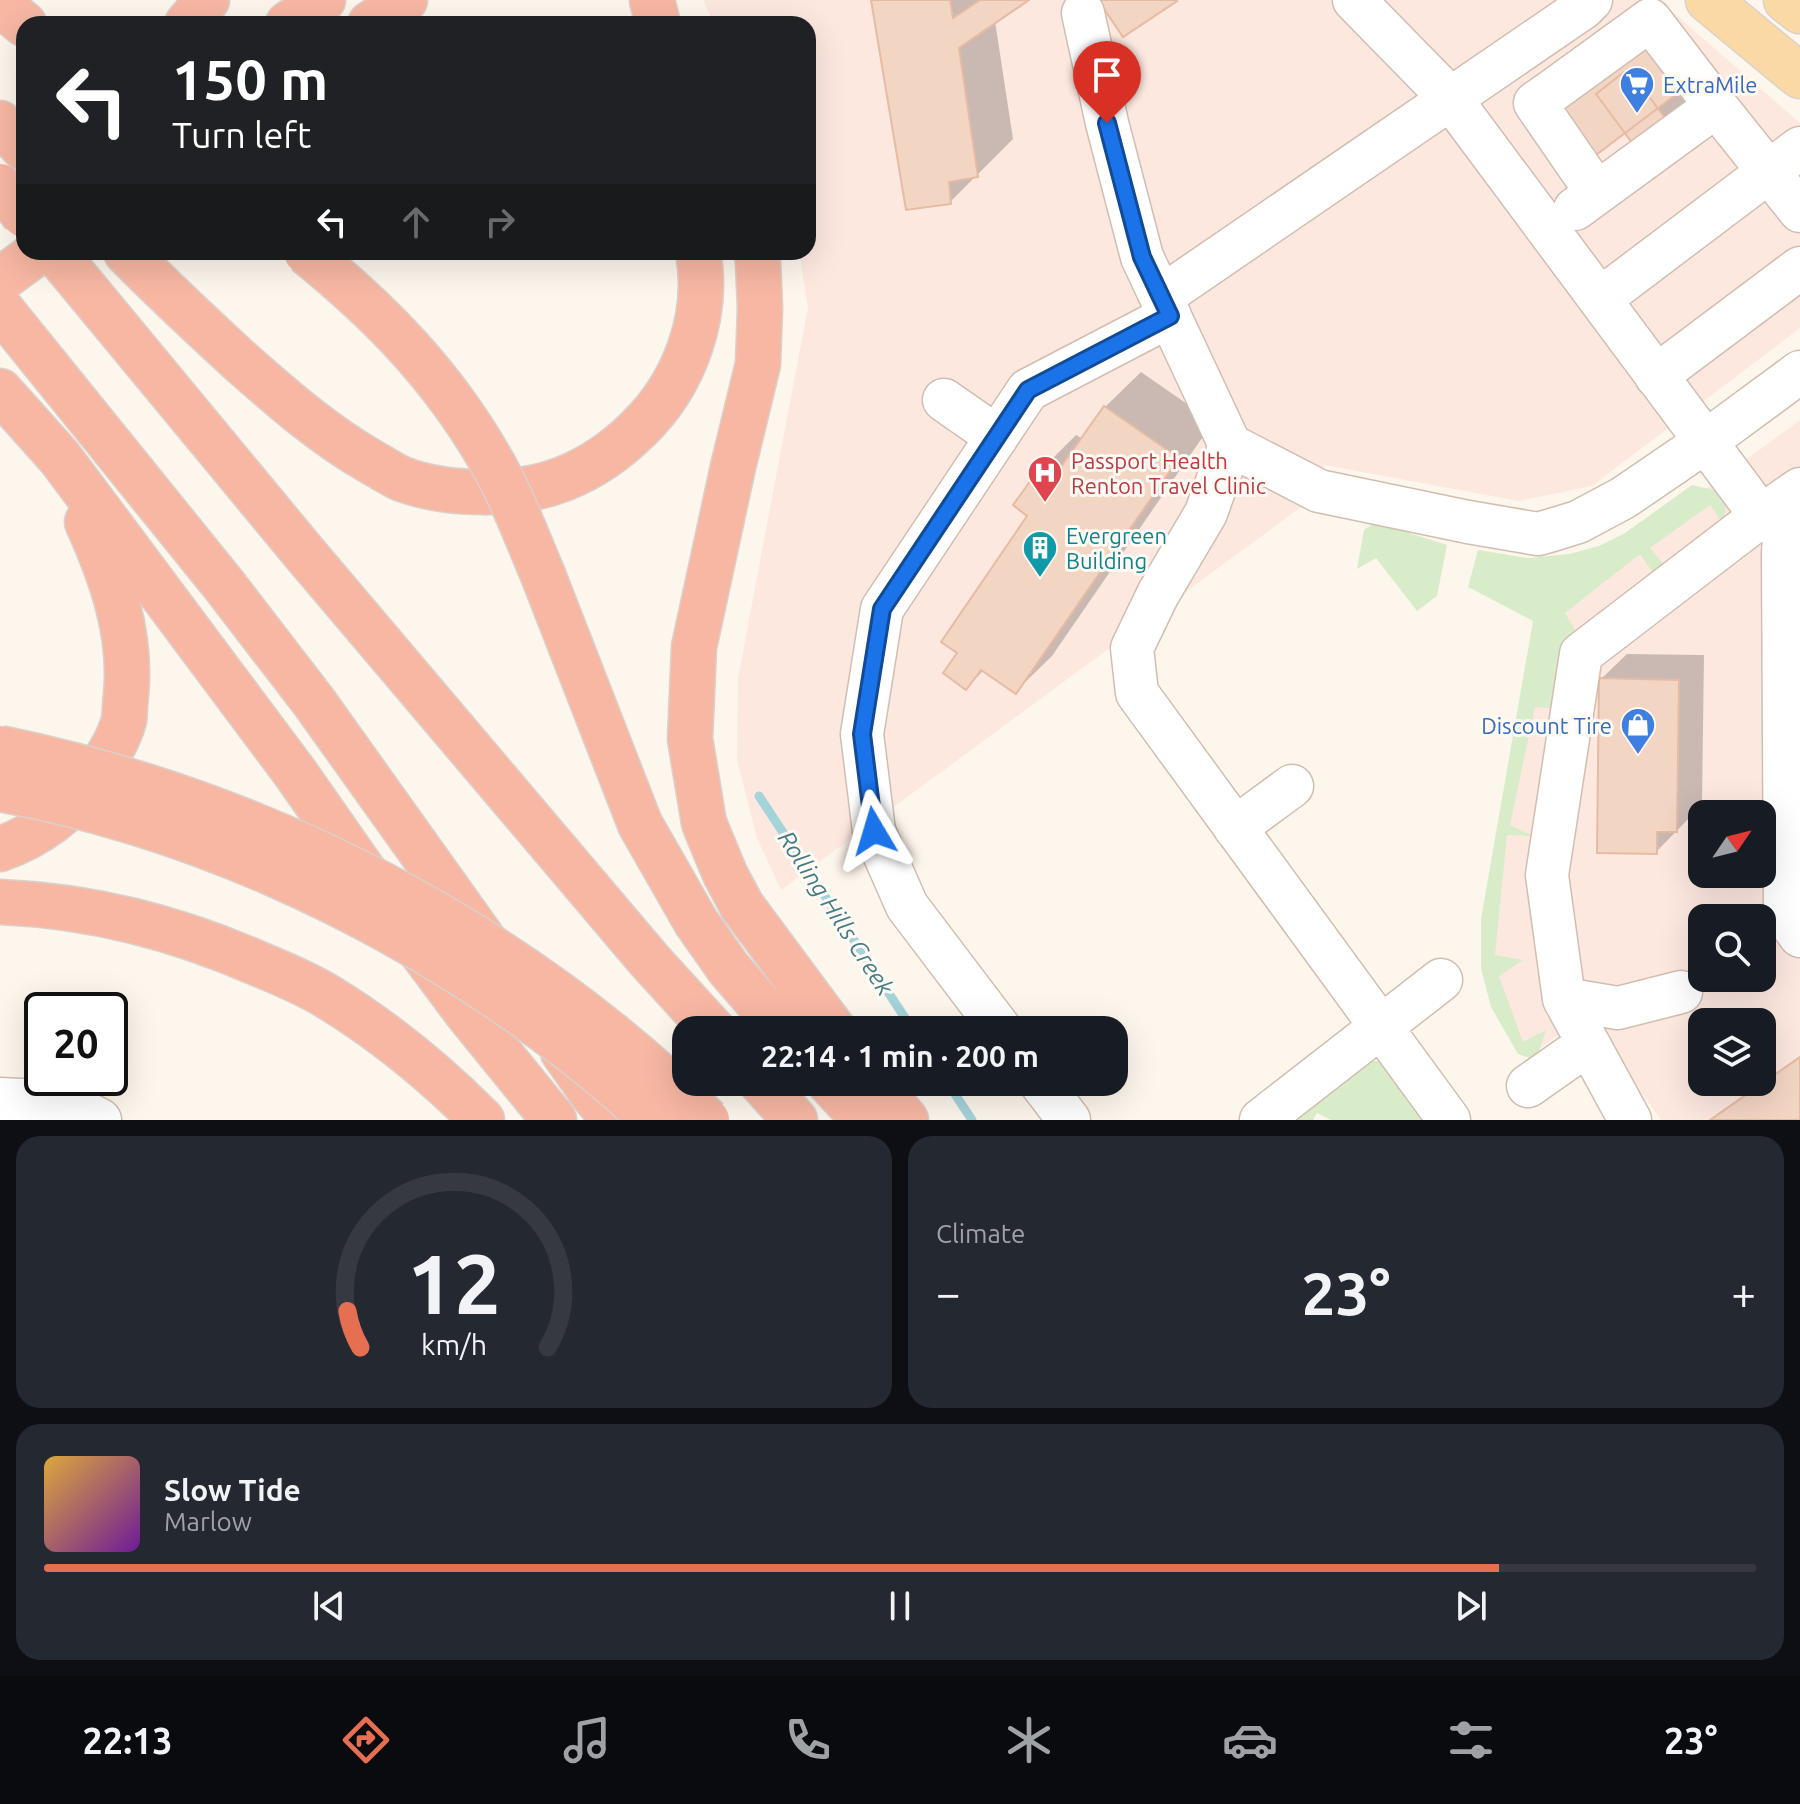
<!DOCTYPE html>
<meta charset="utf-8">
<style>
body{margin:0;font-family:Ubuntu,sans-serif;background:#242831;color:#f1f3f6;height:100vh;display:flex;flex-direction:column;font-size:30px;white-space:nowrap}
*{box-sizing:border-box;margin:0}
p{font-size:26px;color:#9ea1a6}
.icon{flex:none;width:44px;height:44px;fill:none;stroke:currentColor;stroke-width:2;stroke-linecap:round;stroke-linejoin:round}
.map{position:relative;height:1120px;overflow:hidden}
.drawer{display:flex;flex-direction:column;gap:16px;padding:16px;background:#0d0f14;flex:1}
.drawer>*{flex:none}
.hud{position:absolute;left:16px;top:16px;width:800px;height:244px;border-radius:24px;box-shadow:0 8px 32px #0002;background:#202124;color:#fff;overflow:hidden}
.needle{width:52px;rotate:55deg}
.tools{position:absolute;left:1688px;top:800px;display:grid;gap:16px}
.tools a{display:grid;place-items:center;width:88px;height:88px;border-radius:16px;background:#171b24;box-shadow:0 8px 32px #0002;font-size:40px}
.speed{position:absolute;left:24px;top:992px;display:flex;gap:16px;font-size:40px;font-weight:700;text-align:center}
.speed>*{display:grid;place-content:center;width:104px;height:104px;border-radius:50%;background:#171b24;box-shadow:0 8px 32px #0002;line-height:1}
.speed .limit{border:4px solid #111;border-radius:12px;background:#fff;color:#111}
.pin{position:absolute;display:grid;place-items:center;width:68px;height:68px;color:#fff;margin:-82px -34px;border-radius:50% 50% 50% 0;rotate:-45deg;box-shadow:0 0 8px #0007}
.pin .icon{rotate:45deg}
.me{position:absolute;width:88px;margin:-44px;rotate:353deg;stroke-linejoin:round;filter:drop-shadow(0 0 6px #0008)}
.turn{display:flex;align-items:center;gap:28px;height:168px;padding:0 24px;font-size:36px}
.turn .icon{width:104px;height:104px;stroke-width:2.5}
.turn b{display:block;font-size:56px;line-height:68px}
.lanes{display:flex;align-items:center;height:76px;padding:0 24px;background:#0003;justify-content:center;gap:40px;direction:ltr}
.lanes .off{opacity:.35}
.big{font-size:60px;font-weight:700;line-height:1.1}
.drawer .card{flex:1;display:flex;flex-direction:column;justify-content:center;gap:12px;min-width:0;padding:0 28px;border-radius:24px;background:#242831}
.drawer .dial{align-items:center;gap:0}
.dial svg{height:208px;overflow:visible;fill:none;stroke:#363941;stroke-width:7;stroke-linecap:round;text-anchor:middle}
.dial text{fill:#f1f3f6;stroke:none}
.song{display:flex;align-items:center;gap:24px}
.cover{width:96px;height:96px;border-radius:12px;background:linear-gradient(135deg,hsl(40 70% 55%),hsl(280 70% 35%))}
.played{height:8px;border-radius:4px;background:linear-gradient(90deg,#e76f51 85%,#363941 85%)}
.keys{display:flex;justify-content:space-around;direction:ltr}
.heat{display:flex;justify-content:space-between;align-items:center;font-size:44px;direction:ltr}
.drawer .tiles{flex:1;display:grid;gap:16px;grid-template-columns:1fr 1fr}
.card:last-child{grid-column:span 2}
.trip{position:absolute;left:672px;top:1016px;width:456px;height:80px;border-radius:24px;background:#171b24;box-shadow:0 8px 32px #0002;font-weight:700;line-height:80px;text-align:center}
.tabs{display:flex;height:128px;justify-content:space-around;align-items:center;background:#090b0e;color:#9ea1a6}
.tabs .icon{width:56px;height:56px}
.tabs .active{color:#e76f51}
.tabs b{font-size:36px;color:#f1f3f6}
.map>svg:first-child{display:block}
.commercial{fill:#fde8e0;fill-rule:evenodd}
.green{fill:#d8ecc9}
.shadow{fill:#0003}
.lines{fill:none;stroke-linecap:round;stroke-linejoin:round}
.stream{stroke:#a5d3da;stroke-width:9}
.building{fill:#f3d5c3;stroke:#e6bba3;stroke-width:2}
.minor-casing{stroke:#d1beb0;stroke-width:45}
.major-casing{stroke:#dad1cd;stroke-width:47}
.highway-casing{stroke:#dad1cd;stroke-width:47}
.minor{stroke:#fff;stroke-width:42}
.major{stroke:#fbd9a5;stroke-width:44}
.highway{stroke:#f7b7a3;stroke-width:44}
.highway-bridge-casing{stroke:#dad1cd;stroke-width:47;stroke-linecap:butt}
.highway-bridge{stroke:#f7b7a3;stroke-width:44}
.route-casing{stroke:#114b97;stroke-width:20}
.route{stroke:#1a73e8;stroke-width:14}
.labels{text-anchor:middle;dominant-baseline:central;stroke-width:6;stroke-linejoin:round;paint-order:stroke}
.shop-label{font-size:22px;fill:#366cbe;stroke:#fffaf3;text-anchor:start}
.health-label{font-size:22px;fill:#be3a42;stroke:#fffaf3;text-anchor:start}
.culture-label{font-size:22px;fill:#0d838f;stroke:#fffaf3;text-anchor:start}
.water-label{font-size:24px;font-style:italic;fill:#437c86;stroke:#fffaf3}
</style>
<div class="map">
<svg width="1800" height="1120" viewBox="0 0 1800 1120">
<rect width="100%" height="100%" fill="#fdf6ec"/>
<!-- commercial -->
<path class="commercial" d="M703,0H1659L1800,123V328L1592,486L1519,501L1324,465L1312,499L781,890L757,838L737,760L738,678L808,307L799,252H808V24H714Z
M1800,420V1120H1661L1586,1015L1530,1055L1499,1006L1491,920L1549,604ZM1702,814H1762V874H1702ZM1702,918H1762V978H1702ZM1702,1022H1762V1082H1702Z"/>
<!-- green -->
<path class="green" d="M1692,485L1714,490L1726,503L1724,525L1710,505L1650,548L1666,567L1655,576L1640,554L1565,613L1577,633L1560,650L1562,709L1535,707L1510,825L1534,836L1507,835L1495,955L1523,960L1499,976L1523,1042L1546,1030L1536,1060L1518,1054L1491,1007L1481,968V919L1533,621L1468,587L1478,550L1528,558L1569,554L1599,546L1625,533Z
M1375,522L1447,545L1437,596L1417,611L1376,558L1357,569L1364,530Z
M1363,1061H1382L1428,1120H1331L1317,1113L1313,1120H1291Z"/>
<!-- shadow -->
<path class="shadow" d="M873,0H1026L995,21L1013,139L950,202Z
M1662,32L1687,102L1637,145Z
M1141,372L1213,422L1052,656L1016,691L984,670L966,688L959,652L1030,515L1041,470L1076,435L1083,439L1105,407Z
M1627,654L1704,655L1702,805L1656,852L1601,679Z"/>
<g class="lines">
<!-- stream -->
<path class="stream" d="M759,796L913,1030
M947,1082L972,1120"/>
</g>
<!-- building -->
<path class="building" d="M871,0H950L953,18L980,0H1029L959,48L978,177L949,182L951,204L906,210Z
M1098,0H1176L1177,1L1123,37Z
M1656,37L1691,83L1592,158L1557,112Z
M1628,69L1669,123L1636,148L1596,94Z
M1104,406L1179,458L1016,694L981,670L966,690L943,673L957,653L941,642L1027,516L1013,505L1039,469L1053,478Z
M1599,678L1679,680L1677,832H1657V854L1597,853Z
M1800,1057V1120H1710Z"/>
<g class="lines">
<defs>
<path id="minor" d="M1354,0L1450,98L1761,516L1770,520L1785,521L1783,554L1785,915L1800,936
M1083,13L1107,123L1142,257L1230,445L1319,491L1468,522L1538,534L1552,530L1578,522L1623,498L1705,442L1800,372
M1597,193L1535,103L1548,94L1650,20L1716,106
M1575,209L1716,106L1800,211
M1161,297L1583,8L1591,0
M1600,299L1800,148
M1656,376L1800,268
M944,400L997,437
M1230,445L1206,513L1158,594L1132,648L1137,693L1449,1120
M1235,828L1292,786
M1564,999L1618,1008L1681,992
M1001,1030L907,906L874,831L862,734L882,609L1028,390L1170,316
M1040,1082L1069,1120
M1528,1086L1588,1044
M0,1099L65,1102L100,1120
M1261,1120L1441,980
M1630,1120L1564,999L1547,875L1581,654L1761,516L1800,489"/>
<path id="major" d="M1708,0L1800,76
M1786,0L1800,11"/>
<path id="highway" d="M652,0L658,24
M0,4L24,24
M187,24L207,0
M288,24L323,0
M370,24L405,0
M0,123L24,148
M55,252L305,554L650,961L713,1030
M126,252C163,290 201,325 240,361C283,399 325,436 375,464C384,469 393,475 402,479C447,496 518,497 563,479C591,468 617,450 638,429C684,385 710,316 698,252
M756,252L758,262L760,309L758,364L733,467L694,647L690,739L704,823L725,874L742,906L834,1030
M0,280L38,252
M0,308L224,585L314,702L491,950
M0,391L60,458L296,774L377,890
M543,575L640,824L696,922L729,969L782,1030
M0,849C37,836 70,812 92,780C104,763 119,740 124,720C125,712 125,703 126,695C132,635 112,577 87,522
M0,902C92,906 174,927 259,964C281,973 304,983 325,995C383,1030 435,1073 482,1120
M417,946L467,1013L554,1120
M563,1052L594,1096L614,1120
M761,1082L795,1120
M829,1082L864,1120
M875,1082L906,1120"/>
</defs>
<!-- minor casing -->
<use href="#minor" class="minor-casing"/>
<!-- major casing -->
<use href="#major" class="major-casing"/>
<!-- highway casing -->
<use href="#highway" class="highway-casing"/>
<!-- minor -->
<use href="#minor" class="minor"/>
<!-- major -->
<use href="#major" class="major"/>
<!-- highway -->
<use href="#highway" class="highway"/>
<defs>
<path id="highway-bridge" d="M0,186L24,215
M306,252C380,312 441,374 489,457C511,494 526,535 543,575
M0,748C261,802 517,931 707,1120
M0,789C190,824 374,908 530,1020C573,1051 614,1083 652,1120"/>
</defs>
<!-- highway-bridge casing -->
<use href="#highway-bridge" class="highway-bridge-casing"/>
<!-- highway-bridge -->
<use href="#highway-bridge" class="highway-bridge"/>
</g>
<g class="lines">
<defs>
<path id="route" d="M874,831L862,734L882,609L1028,390L1170,316L1142,257L1107,123"/>
</defs>
<!-- route casing -->
<use href="#route" class="route-casing"/>
<!-- route -->
<use href="#route" class="route"/>
</g>
<!-- icons -->
<defs>
<symbol id="supermarket-pin" viewBox="-11 -11 22 30"><path d="M0 17L-7.5 6A9.5 9.5 0 1 1 7.5 6Z" fill="#3f7fe0" stroke="#fffaf3"/><path d="M-6-5.5h2.5l.6 2H6L4.5 2H-2.5L-4.4-4H-6ZM-1.5 3.2a1.3 1.3 0 1 0 .1 0ZM3 3.2a1.3 1.3 0 1 0 .1 0Z" fill="#fff"/></symbol>
<symbol id="hospital-pin" viewBox="-11 -11 22 30"><path d="M0 17L-7.5 6A9.5 9.5 0 1 1 7.5 6Z" fill="#e0444e" stroke="#fffaf3"/><path d="M-5-5h3v3.5h4V-5h3V5h-3V1.5h-4V5h-3Z" fill="#fff"/></symbol>
<symbol id="building-pin" viewBox="-11 -11 22 30"><path d="M0 17L-7.5 6A9.5 9.5 0 1 1 7.5 6Z" fill="#0f9aa8" stroke="#fffaf3"/><path d="M-4-6H4V6H1V3H-1V6H-4ZM-2.5-4.3h1.7v1.8h-1.7ZM.8-4.3h1.7v1.8H.8ZM-2.5-1h1.7V.8h-1.7ZM.8-1h1.7V.8H.8Z" fill="#fff"/></symbol>
<symbol id="shop-pin" viewBox="-11 -11 22 30"><path d="M0 17L-7.5 6A9.5 9.5 0 1 1 7.5 6Z" fill="#3f7fe0" stroke="#fffaf3"/><path d="M-5-2.5h2.3a2.7 3.5 0 0 1 5.4 0H5L5.5 6h-11ZM-1.5-2.5h3a1.5 2.3 0 0 0-3 0Z" fill="#fff"/></symbol>
</defs>
<g fill-rule="evenodd">
<use href="#supermarket-pin" x="1617" y="64" width="40" height="54"/>
<use href="#hospital-pin" x="1025" y="453" width="40" height="54"/>
<use href="#building-pin" x="1020" y="528" width="40" height="54"/>
<use href="#shop-pin" x="1618" y="705" width="40" height="54"/>
</g>
<g class="labels">
<!-- shop labels -->
<g class="shop-label">
<text x="1663" y="84">ExtraMile</text>
<text x="1612" y="725" text-anchor="end">Discount Tire</text>
</g>
<!-- health labels -->
<g class="health-label">
<text x="1071" y="460">Passport Health<tspan x="1071" dy="25">Renton Travel Clinic</tspan></text>
</g>
<!-- culture labels -->
<g class="culture-label">
<text x="1066" y="535">Evergreen<tspan x="1066" dy="25">Building</tspan></text>
</g>
<!-- water labels -->
<g class="water-label">
<text transform="translate(836 913) rotate(57)">Rolling Hills Creek</text>
</g>
</g>
</svg>
<div class="tools">
<a><svg class="needle" viewBox="-14 -14 28 28"><path d="M0-13l5 13h-10z" fill="#e53935"/><path d="M0 13l5-13h-10z" fill="#9ea1a6"/></svg></a>
<a><svg class="icon" aria-label="search" viewBox="0 0 24 24"><circle cx="10" cy="10" r="6"/><path d="M15 15l6 6"/></svg></a>
<a><svg class="icon" aria-label="layers" viewBox="0 0 24 24"><path d="M12 4l9 5-9 5-9-5zM3 14l9 5 9-5"/></svg></a>
</div>
<div class="speed"><div class="limit">20</div></div>
<div class="pin" style="left:1107px;top:123px;background:#d93025"><svg class="icon" aria-label="arrive" viewBox="0 0 24 24"><path d="M6 21V4h12l-3 4 3 4H6"/></svg></div>
<svg class="me" style="left:874px;top:831px" viewBox="-20 -20 40 40"><path d="M0-17L14 15 0 8-14 15z" fill="#1a73e8" stroke="#fff" stroke-width="4"/></svg>
<div class="trip">22:14 · 1 min · 200 m</div>
<div class="hud">
<div class="turn"><svg class="icon" aria-label="left" viewBox="0 0 24 24"><path d="M17 20v-9H6M10 6l-5 5 5 5"/></svg><div><b>150 m</b>Turn left</div></div>
<div class="lanes"><svg class="icon" aria-label="left" viewBox="0 0 24 24"><path d="M17 20v-9H6M10 6l-5 5 5 5"/></svg><svg class="icon off" aria-label="ahead" viewBox="0 0 24 24"><path d="M12 20V5M6 11l6-6 6 6"/></svg><svg class="icon off" aria-label="right" viewBox="0 0 24 24"><path d="M7 20v-9h11M14 6l5 5-5 5"/></svg></div>
</div>
</div>
<section class="drawer">
<div class="tiles">
<div class="card dial"><svg viewBox="0 0 100 80">
<path d="M14 69A42 42 0 1 1 86 69"/>
<path d="M14 69A42 42 0 0 1 9 55" stroke="#e76f51"/>
<text x="50" y="56" font-size="32" font-weight="700">12</text>
<text x="50" y="72" font-size="11">km/h</text>
</svg></div>
<div class="card"><p>Climate</p>
<div class="heat"><a>−</a><b class="big">23°</b><a>+</a></div>
</div>
<div class="card">
<div class="song"><i class="cover"></i><div><b>Slow Tide</b><p>Marlow</p></div></div>
<div class="played"></div>
<div class="keys"><svg class="icon" aria-label="previous" viewBox="0 0 24 24"><path d="M18 5L8 12l10 7zM5 5v14"/></svg><svg class="icon" aria-label="pause" viewBox="0 0 24 24"><path d="M8 5v14M16 5v14"/></svg><svg class="icon" aria-label="next" viewBox="0 0 24 24"><path d="M6 5l10 7-10 7zM19 5v14"/></svg></div>
</div>
</div>
</section>
<nav class="tabs">
<b>22:13</b>
<svg class="icon active" aria-label="directions" viewBox="0 0 24 24"><path d="M12 3l9 9-9 9-9-9zM9 14v-3h6M13 9l2 2-2 2"/></svg>
<svg class="icon" aria-label="music" viewBox="0 0 24 24"><path d="M9 18V5l10-2v13"/><circle cx="6" cy="18" r="3"/><circle cx="16" cy="16" r="3"/></svg>
<svg class="icon" aria-label="phone" viewBox="0 0 24 24"><path d="M5 4h4l2 5-3 2q2 4 5 5l2-3 5 2v4C11 20 4 13 5 4z"/></svg>
<svg class="icon" aria-label="climate" viewBox="0 0 24 24"><path d="M12 3v18M4 7l16 10M4 17L20 7"/></svg>
<svg class="icon" aria-label="car" viewBox="0 0 24 24"><path d="M5 17H2v-5l4-1 3-4h7l3 4 3 1v5h-3M9 17h6M6 11h13"/><circle cx="7" cy="17" r="2"/><circle cx="17" cy="17" r="2"/></svg>
<svg class="icon" aria-label="filters" viewBox="0 0 24 24"><path d="M4 7h16M4 17h16"/><circle cx="9" cy="7" r="2"/><circle cx="15" cy="17" r="2"/></svg>
<b>23°</b>
</nav>
